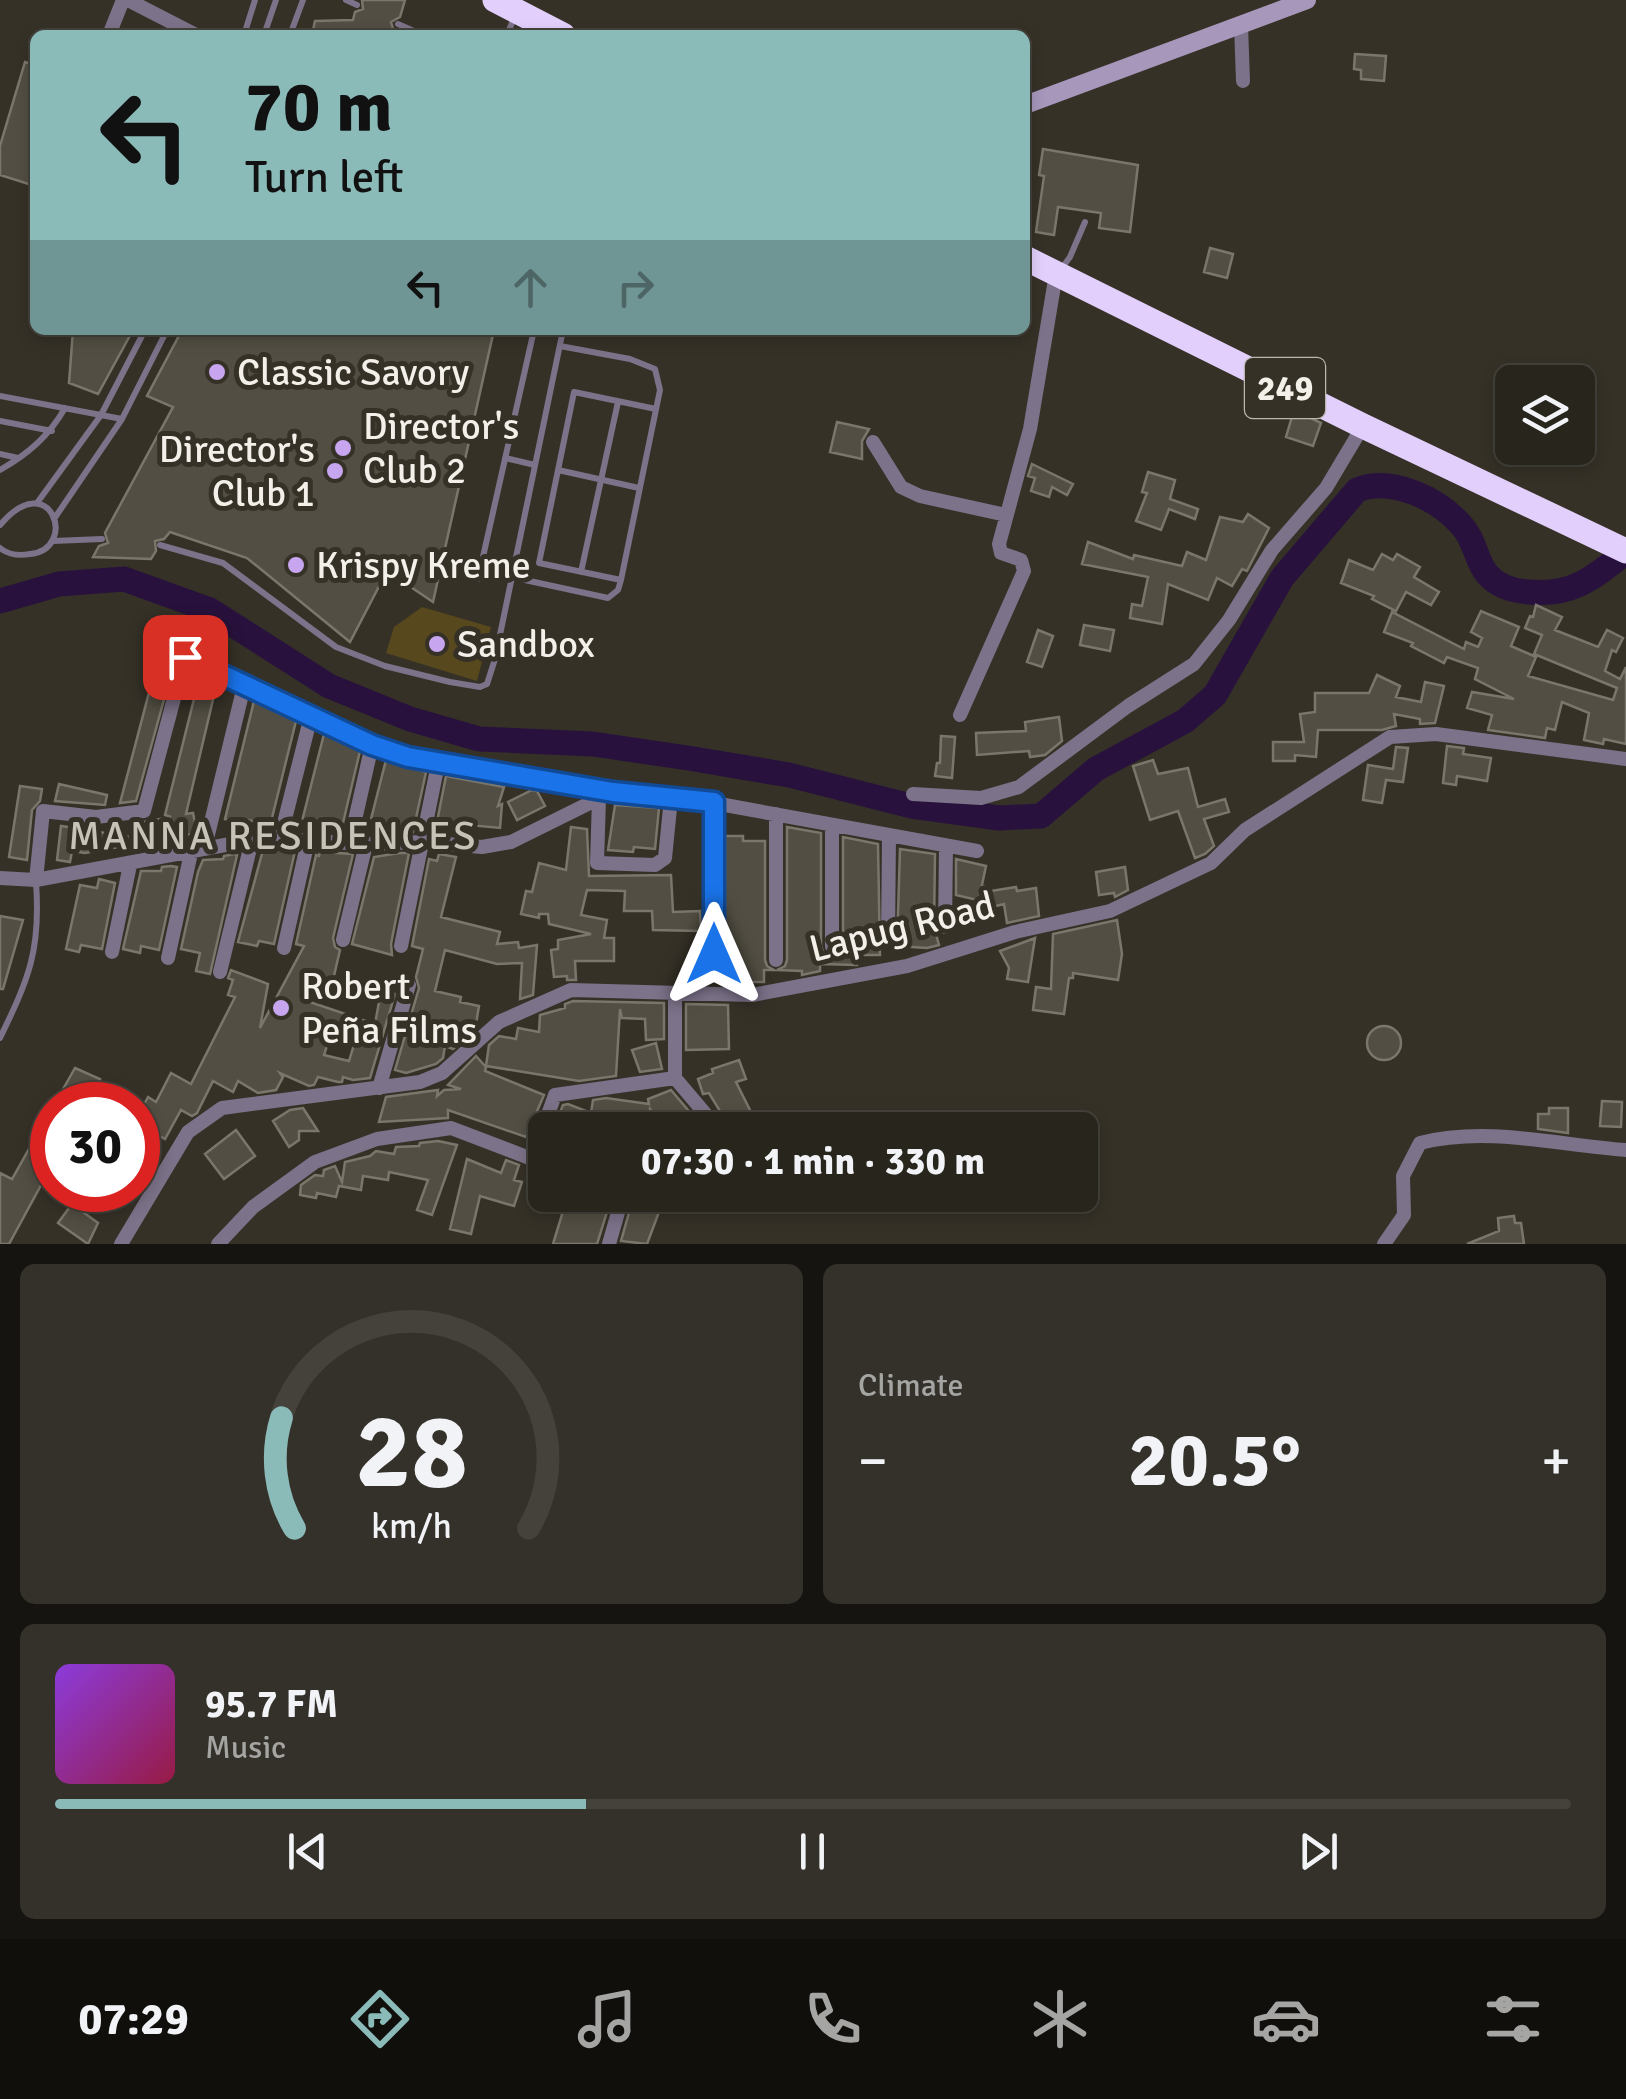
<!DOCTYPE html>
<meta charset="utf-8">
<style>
body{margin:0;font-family:Signika,sans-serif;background:#34312a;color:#f1f3f6;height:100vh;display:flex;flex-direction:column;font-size:38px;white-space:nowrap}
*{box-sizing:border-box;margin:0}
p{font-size:32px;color:#a5a5a4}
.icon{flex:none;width:55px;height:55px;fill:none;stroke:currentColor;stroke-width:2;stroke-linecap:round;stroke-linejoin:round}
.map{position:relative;height:1244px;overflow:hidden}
.panel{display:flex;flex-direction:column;gap:20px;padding:20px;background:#161410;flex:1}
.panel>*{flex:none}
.banner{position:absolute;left:30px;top:30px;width:1000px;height:305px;border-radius:15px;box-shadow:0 5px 15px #0003,0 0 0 2px #44423b;background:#8bbbb9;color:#111;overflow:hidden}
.buttons{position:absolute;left:1495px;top:365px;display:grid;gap:20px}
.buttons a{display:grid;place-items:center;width:100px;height:100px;border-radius:15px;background:#28251d;box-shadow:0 5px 15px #0003,0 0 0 2px #44423b;font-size:50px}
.speed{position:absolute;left:30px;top:1082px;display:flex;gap:20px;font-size:50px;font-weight:700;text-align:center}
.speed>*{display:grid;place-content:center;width:130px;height:130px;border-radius:50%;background:#28251d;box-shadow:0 5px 15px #0003,0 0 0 2px #44423b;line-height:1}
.speed .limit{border:15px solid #d22;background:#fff;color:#111}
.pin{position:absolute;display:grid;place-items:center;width:85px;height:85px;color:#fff;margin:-42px;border-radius:20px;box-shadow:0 5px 15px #0006}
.me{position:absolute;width:110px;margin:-55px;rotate:0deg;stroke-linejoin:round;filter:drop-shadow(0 0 8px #0008)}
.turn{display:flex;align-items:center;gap:35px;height:210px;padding:0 50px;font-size:45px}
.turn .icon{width:130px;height:130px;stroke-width:2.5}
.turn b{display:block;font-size:70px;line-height:85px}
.lanes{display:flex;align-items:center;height:95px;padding:0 50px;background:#0003;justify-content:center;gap:50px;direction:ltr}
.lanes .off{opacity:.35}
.big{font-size:75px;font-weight:700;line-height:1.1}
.panel .widget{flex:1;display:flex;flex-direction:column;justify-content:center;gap:15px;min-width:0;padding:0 35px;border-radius:15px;background:#34312a}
.panel .dial{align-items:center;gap:0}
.dial svg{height:260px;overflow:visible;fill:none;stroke:#44423b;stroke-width:7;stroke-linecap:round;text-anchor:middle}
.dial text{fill:#f1f3f6;stroke:none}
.song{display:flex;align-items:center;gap:30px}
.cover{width:120px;height:120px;border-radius:15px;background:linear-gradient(135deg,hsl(270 70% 55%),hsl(340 70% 35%))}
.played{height:10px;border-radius:5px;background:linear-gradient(90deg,#8bbbb9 35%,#44423b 35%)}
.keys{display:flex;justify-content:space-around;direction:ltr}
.heat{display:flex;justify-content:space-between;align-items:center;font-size:55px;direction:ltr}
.panel .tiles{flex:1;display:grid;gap:20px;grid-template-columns:1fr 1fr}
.widget:last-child{grid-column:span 2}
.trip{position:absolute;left:528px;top:1112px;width:570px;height:100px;border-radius:15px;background:#28251d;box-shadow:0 5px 15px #0003,0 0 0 2px #44423b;font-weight:700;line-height:100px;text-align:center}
.menu{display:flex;height:160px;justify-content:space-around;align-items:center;background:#100f0c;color:#a5a5a4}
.menu .icon{width:70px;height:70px}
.menu .selected{color:#8bbbb9}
.menu b{font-size:45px;color:#f1f3f6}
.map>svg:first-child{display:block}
.green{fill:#58481d}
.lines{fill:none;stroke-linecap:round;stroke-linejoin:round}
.river{stroke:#28123d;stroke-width:25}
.building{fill:#524e43;stroke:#7b766b;stroke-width:2.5;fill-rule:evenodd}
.lane{stroke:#7c7289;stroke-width:6}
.street{stroke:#7c7289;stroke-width:14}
.secondary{stroke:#a697bb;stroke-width:18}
.highway{stroke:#e2cffb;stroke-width:25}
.route-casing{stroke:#114b97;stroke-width:25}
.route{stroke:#1a73e8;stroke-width:18}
.poi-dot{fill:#c7a6ef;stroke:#353127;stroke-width:4}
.labels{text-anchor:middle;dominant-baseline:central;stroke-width:10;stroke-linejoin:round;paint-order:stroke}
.shield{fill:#353127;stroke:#bab7b0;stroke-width:2.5}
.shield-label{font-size:35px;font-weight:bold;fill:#f3f0ea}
.poi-label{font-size:38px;fill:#f3f0ea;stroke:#353127;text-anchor:start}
.street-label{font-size:38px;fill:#f3f0ea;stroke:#353127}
.neighbourhood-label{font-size:40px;letter-spacing:2.5px;fill:#c8c3b7;stroke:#353127}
</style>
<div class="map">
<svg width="1626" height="1244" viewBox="0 0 1626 1244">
<rect width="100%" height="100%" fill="#353127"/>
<!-- green -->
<path class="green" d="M422,607L491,627L477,681L386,653L394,627Z"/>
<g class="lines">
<!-- river -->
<path class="river" d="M0,601L59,584L124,579L210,610L329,686L410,719L479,739L593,744L688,758L789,775L911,806L999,818L1041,816L1096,769L1185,721L1215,695L1282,578L1357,490C1392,476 1439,499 1462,526C1475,540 1476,561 1487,574C1498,587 1513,591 1529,592C1573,596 1593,578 1626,552"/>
</g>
<!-- building -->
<path class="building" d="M362,0H405L400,17L391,22L395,35H312L315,21L353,20L355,12L363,9Z
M1355,54L1386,56L1384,81L1361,79V70L1354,69Z
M25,62L35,65V186L0,175V146Z
M1043,149L1138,165L1130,232L1099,228L1101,213L1058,207L1054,235L1036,232L1044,176L1039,175Z
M1210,248L1233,254L1227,278L1204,272Z
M73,330H133L98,394L69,383Z
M182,330H494L433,602L387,571L350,642L247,558L170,532L164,539L155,541L156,551L151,559L93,557L99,546L108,543L105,533L173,407L147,396Z
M1294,410L1321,423L1313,446L1286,437Z
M837,422L869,429L862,441V459L830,452Z
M1032,464L1073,484L1067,495L1052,487L1049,497L1031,491L1035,478L1028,476Z
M1148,472L1175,480L1170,499L1198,509L1195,519L1169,509L1161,530L1136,521L1147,493L1142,492Z
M1248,514L1269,528L1247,571L1242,569L1232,586L1217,578L1208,600L1168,584L1162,624L1130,618L1132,604L1142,606L1148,577L1082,564L1088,542L1133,559L1134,555L1182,566L1187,552L1206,560L1220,517L1243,522Z
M1382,554L1393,560L1397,554L1420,567L1414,577L1439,592L1431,605L1406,592L1396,611L1372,599L1374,596L1341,583L1349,560L1373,570Z
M1536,605L1562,617L1555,630L1598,647L1607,630L1623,638L1616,652L1612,650L1605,671L1620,679L1626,667V744L1604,739L1603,744L1584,740L1589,713L1562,702L1555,730L1547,728L1545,738L1488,730L1492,715L1467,708L1472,692L1514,699L1475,679L1478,668L1447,657L1444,663L1411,646L1413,643L1384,632L1392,612L1464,649L1466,642L1478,647L1482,638L1471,632L1481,611L1519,627L1511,646L1536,657L1528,676L1613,700L1617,688L1534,654L1542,635L1525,628L1530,616L1533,617Z
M1084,625L1114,630L1110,651L1080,645Z
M1038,630L1053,636L1042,667L1027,662Z
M162,643L178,649L136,801L120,803Z
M1377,675L1400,686L1396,697L1421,702L1425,682L1444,686L1435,723L1420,724V719L1394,714L1396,726L1382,730H1318L1316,757L1295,755V761H1273V742H1304L1300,714L1315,712V693H1369Z
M198,683L216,687L186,814L193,813L197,833L85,853L72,851L70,862L57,860L61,826L75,828L74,834L92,831L140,838L143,822L171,817L165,815Z
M254,701L296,721L270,826L249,820L247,825L225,819Z
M1059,717L1062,741L1045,755L1030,757L1029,751L977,755L976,733L1026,731L1025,722Z
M324,734L360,751L343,823L322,818L320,826L302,821Z
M941,736L955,737L952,778L935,776L937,763H940Z
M1447,746L1464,748L1463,754L1491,758L1487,781L1457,776L1456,785L1443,783Z
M1396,747L1408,748L1403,782L1386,780L1382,803L1363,800L1368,765L1393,769Z
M386,760L426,772L413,832L370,823Z
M1153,760L1158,774L1188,768L1198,807L1225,799L1229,812L1204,819L1214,846L1205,854L1195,858L1178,811L1150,820L1133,766Z
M446,776L504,787L498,806L502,804L500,828L437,822Z
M59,784L107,795L105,805L55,801Z
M20,786L42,789L40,801L32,810L27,860L9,857Z
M532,790L537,791L545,806L517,820L508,802Z
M615,805L659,808L655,849L634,847L633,852L608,850Z
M571,827L587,829L589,876L671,875L673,912L700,911L701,931L653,930L652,911H624L625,891L587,890L581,915L607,920L604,938H614V961H575L576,980H567V976L554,977L551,950L558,949V940L591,934L549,924L548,914H539V918L521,914L526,891L532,892L539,863L566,870Z
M787,827L821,833V946L823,952L831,956L838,955L843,946V837L878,844L880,955H858L857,965L820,964V971L802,975V971L777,970L785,966L787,960Z
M725,836H743V841H765V960L767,966L774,970H764V982H746V971H722L725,954Z
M900,849L935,854L934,927L939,945L927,948L897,946Z
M263,850L295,851L274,944L259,941L257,946L238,942Z
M320,852L353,854L333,938L335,947L340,950L333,980L314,975L301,999L375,1024L381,991L395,994L370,1078L353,1080L343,1077L342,1082H338L318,1077L314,1085L309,1086L280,1073L283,1077L276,1090L258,1093L238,1081L233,1092L213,1081L197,1113L192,1116L181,1110L165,1139L138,1124V1116L148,1097L156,1102L171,1073L191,1084L235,997L228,995L233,980L228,978L231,970L268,984L260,1028L304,946L296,944L316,855L319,856ZM332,1030L356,1038L349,1061L324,1055Z
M399,853H409L391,944L392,955L352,944L374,857Z
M234,854L237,855L210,974L196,971L200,953L181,949L198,872L203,860L223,859L224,856Z
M439,854L456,857L441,917L500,932L497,944L518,942L519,948L537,945L533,995L520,999L522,963L497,964L445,950L435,991L461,997L460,1002L479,1006L476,1024L471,1032L453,1049L445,1046L443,1058L436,1064L406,1073L395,1070L419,988L416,977L423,949L412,946L429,859L437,861Z
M956,859L986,866L982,885L986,886L985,892L1016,887L1017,891L1036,888L1039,916L1007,923L1004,904L988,908L986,902L956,895Z
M171,866L177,867L159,950L141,946L140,953L123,949L141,871H161L162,867Z
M1125,867L1128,890L1115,897L1114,893L1099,895L1096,872Z
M99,879L115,883L102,949L81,945L79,952L66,949L80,885L97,888Z
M0,916L23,920L3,989H0Z
M1117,920L1122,954L1118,980L1073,973V978H1069L1064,1014L1033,1010L1036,987L1051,989L1053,934Z
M1035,938L1028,982L1007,979L1009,968L1000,951Z
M573,1001L664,1003V1039L646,1040L645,1019L622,1018L620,1009L616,1076L579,1081L486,1066L489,1045L499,1036L516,1039L518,1028L539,1032L540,1015L565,1008V1004Z
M686,1004L728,1005L729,1049L686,1050Z
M1367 1043a17 17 0 1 1 34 0a17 17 0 1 1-34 0Z
M656,1043L662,1069L640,1072L632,1050Z
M476,1056L486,1067L485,1071L544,1095L526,1137L448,1110V1118L379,1122L386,1097L438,1090L437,1096L444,1090L461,1089L448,1085Z
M739,1060L746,1079L736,1082L753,1116L729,1126L709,1093L703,1094L698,1079L713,1073L712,1069Z
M75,1068L100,1079L86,1105H54Z
M671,1090L705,1130H665L650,1109L648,1127L559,1115L563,1105L568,1104L591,1113L593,1100L606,1098L649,1104L648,1099Z
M1602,1101L1622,1102L1621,1127L1600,1126Z
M52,1108V1165L9,1244H0V1173L12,1179Z
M303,1108L318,1131H299V1140L289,1147L273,1121L290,1110Z
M1549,1108H1568V1133L1538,1129V1114H1549Z
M236,1130L255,1156L224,1179L205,1154Z
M438,1141L457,1145L432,1215L417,1210L428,1180L389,1172L388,1180L363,1176L361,1190L339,1186L336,1197L317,1193L316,1198L300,1195L301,1185L315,1175L323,1176L324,1170L335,1166L342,1182L345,1162L370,1156L376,1151L394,1154L396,1147L419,1146L420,1143Z
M467,1159L501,1173L506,1160L519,1165L514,1180L522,1182L514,1206L480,1196L471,1234L450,1229Z
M568,1195L595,1199L596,1195L612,1196L597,1244H553Z
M632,1202L659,1212L647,1244L621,1241Z
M72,1204L98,1223L88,1244L58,1223Z
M1514,1216L1515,1223H1521L1524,1244H1467L1499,1231L1498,1218Z"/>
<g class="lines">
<!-- lane -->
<path class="lane" d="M346,0L357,5
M398,24L423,35
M244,35L255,0
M264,35L276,0
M290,35L303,0
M507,35L514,18
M1061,269L1070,257L1085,222
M0,396L122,419
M0,421L52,431
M0,454L18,458
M505,458L535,465
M0,470C28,454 49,436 65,408
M558,470L639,488
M37,503L101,415L145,330
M54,519L122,419L167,330
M0,525C51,465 79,549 30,554C18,556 9,555 0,548
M53,541L102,539
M160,545L223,563L336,647L385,666L450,682L480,687L487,684L495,659L563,330
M581,572L618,402
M511,577L608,598L618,590L621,580L660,390L655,369L630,359L560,346
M478,579L534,330
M621,580L539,563L574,392L656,409
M0,1038C29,978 41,950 36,882"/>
<!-- street -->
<path class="street" d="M128,0L196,35
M1241,25L1243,81
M109,35L123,0
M873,442L901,487L920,496L1006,515
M960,715L1024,571L1021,560L1001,553L999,544L1030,429L1056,274
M913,794L981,798L1019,787L1128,706L1194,664L1229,620L1272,550L1326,488L1363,426
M599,799L597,863L655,865L665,858L671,798
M714,803V954
M776,814V960
M280,839L311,716
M350,842L372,745
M205,847L244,686
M0,878L36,880L252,840L280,839L366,844L423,842L482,847L511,842L612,792
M36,880L43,811L96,817L144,811L185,657L372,745L438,764L613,792L714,803L977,851
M945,927L946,846
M343,940L366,844
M888,941L889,836
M401,946L438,764
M832,946V825
M284,948L308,841
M112,952L130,865
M168,958L191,853
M220,972L252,840
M675,1078V993
M379,1088L409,985
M121,1244L188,1132L222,1108L420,1082L442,1073L499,1022L571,990L752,995L907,966L1015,932L1110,911L1211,863L1245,830L1390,737L1436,734L1626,759
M218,1244L253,1207L315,1162L377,1139L451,1128L532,1159L555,1095L675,1078L719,1130
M609,1244L623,1195
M1384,1244L1404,1215L1403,1176L1420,1143C1487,1126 1557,1145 1626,1150"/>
<!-- secondary -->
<path class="secondary" d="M1025,105L1307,0"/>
<!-- highway -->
<path class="highway" d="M495,0L563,35
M1025,258L1363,426L1626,551"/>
</g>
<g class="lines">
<defs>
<path id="route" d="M185,657L372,745L408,757L613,792L714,802V954"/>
</defs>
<!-- route casing -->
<use href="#route" class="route-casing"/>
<!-- route -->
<use href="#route" class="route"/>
</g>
<!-- markers -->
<g class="poi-dot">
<circle cx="217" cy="372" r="10"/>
<circle cx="343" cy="448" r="10"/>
<circle cx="335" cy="471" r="10"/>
<circle cx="296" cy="565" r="10"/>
<circle cx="437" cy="644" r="10"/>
<circle cx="281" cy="1008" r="10"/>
</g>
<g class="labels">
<!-- shield labels -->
<rect class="shield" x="1245" y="358" width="80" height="60" rx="8"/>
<g class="shield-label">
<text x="1285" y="388">249</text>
</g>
<!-- poi labels -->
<g class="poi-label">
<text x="237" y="372">Classic Savory</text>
<text x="363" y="426">Director's<tspan x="363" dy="44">Club 2</tspan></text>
<text x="315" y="449" text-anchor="end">Director's<tspan x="315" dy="44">Club 1</tspan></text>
<text x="316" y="565">Krispy Kreme</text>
<text x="457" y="644">Sandbox</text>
<text x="301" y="986">Robert<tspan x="301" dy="44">Peña Films</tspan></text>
</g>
<!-- street labels -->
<g class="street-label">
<text transform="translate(902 927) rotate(-14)">Lapug Road</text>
</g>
<!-- neighbourhood labels -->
<g class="neighbourhood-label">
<text x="273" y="836">MANNA RESIDENCES</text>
</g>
</g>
</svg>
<div class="buttons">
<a><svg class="icon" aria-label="layers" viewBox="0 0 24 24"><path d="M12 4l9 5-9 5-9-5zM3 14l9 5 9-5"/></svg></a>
</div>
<div class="speed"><div class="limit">30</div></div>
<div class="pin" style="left:185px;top:657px;background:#d93025"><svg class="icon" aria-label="arrive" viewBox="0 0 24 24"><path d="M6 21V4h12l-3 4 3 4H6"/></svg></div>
<svg class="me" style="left:714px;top:954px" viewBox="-20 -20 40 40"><path d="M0-17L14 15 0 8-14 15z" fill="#1a73e8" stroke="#fff" stroke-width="4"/></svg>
<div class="trip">07:30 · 1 min · 330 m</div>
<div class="banner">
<div class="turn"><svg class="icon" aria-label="left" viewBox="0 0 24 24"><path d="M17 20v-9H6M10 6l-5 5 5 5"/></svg><div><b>70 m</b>Turn left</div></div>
<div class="lanes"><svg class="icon" aria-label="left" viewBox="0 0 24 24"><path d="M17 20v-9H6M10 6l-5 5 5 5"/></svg><svg class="icon off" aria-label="ahead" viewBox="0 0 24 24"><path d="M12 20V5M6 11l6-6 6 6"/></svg><svg class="icon off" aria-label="right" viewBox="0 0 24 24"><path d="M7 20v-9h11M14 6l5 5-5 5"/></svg></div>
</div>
</div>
<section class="panel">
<div class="tiles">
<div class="widget dial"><svg viewBox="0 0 100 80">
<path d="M14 69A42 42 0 1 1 86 69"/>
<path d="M14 69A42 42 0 0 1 10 35" stroke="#8bbbb9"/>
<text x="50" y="56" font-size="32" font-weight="700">28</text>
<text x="50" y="72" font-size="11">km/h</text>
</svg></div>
<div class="widget"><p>Climate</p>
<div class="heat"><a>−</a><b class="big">20.5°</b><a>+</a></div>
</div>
<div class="widget">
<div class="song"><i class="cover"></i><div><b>95.7 FM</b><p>Music</p></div></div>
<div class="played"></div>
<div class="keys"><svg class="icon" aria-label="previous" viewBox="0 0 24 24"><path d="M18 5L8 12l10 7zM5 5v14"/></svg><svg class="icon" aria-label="pause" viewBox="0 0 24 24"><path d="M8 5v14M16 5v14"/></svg><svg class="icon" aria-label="next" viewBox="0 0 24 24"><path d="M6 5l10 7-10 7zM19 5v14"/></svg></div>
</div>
</div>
</section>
<nav class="menu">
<b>07:29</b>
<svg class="icon selected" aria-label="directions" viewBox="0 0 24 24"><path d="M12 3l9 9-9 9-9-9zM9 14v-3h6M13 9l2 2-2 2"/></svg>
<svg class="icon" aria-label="music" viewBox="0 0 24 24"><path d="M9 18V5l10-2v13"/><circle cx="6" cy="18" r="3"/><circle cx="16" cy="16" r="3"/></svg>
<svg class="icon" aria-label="phone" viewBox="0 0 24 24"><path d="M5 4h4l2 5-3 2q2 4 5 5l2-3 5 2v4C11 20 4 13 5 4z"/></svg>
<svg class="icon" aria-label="climate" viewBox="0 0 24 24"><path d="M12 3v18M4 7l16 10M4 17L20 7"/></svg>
<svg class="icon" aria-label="car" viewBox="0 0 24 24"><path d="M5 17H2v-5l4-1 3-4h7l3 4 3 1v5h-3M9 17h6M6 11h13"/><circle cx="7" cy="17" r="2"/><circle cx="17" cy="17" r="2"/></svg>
<svg class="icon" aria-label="filters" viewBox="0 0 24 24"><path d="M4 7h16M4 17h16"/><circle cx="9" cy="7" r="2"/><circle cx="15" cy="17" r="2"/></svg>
</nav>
